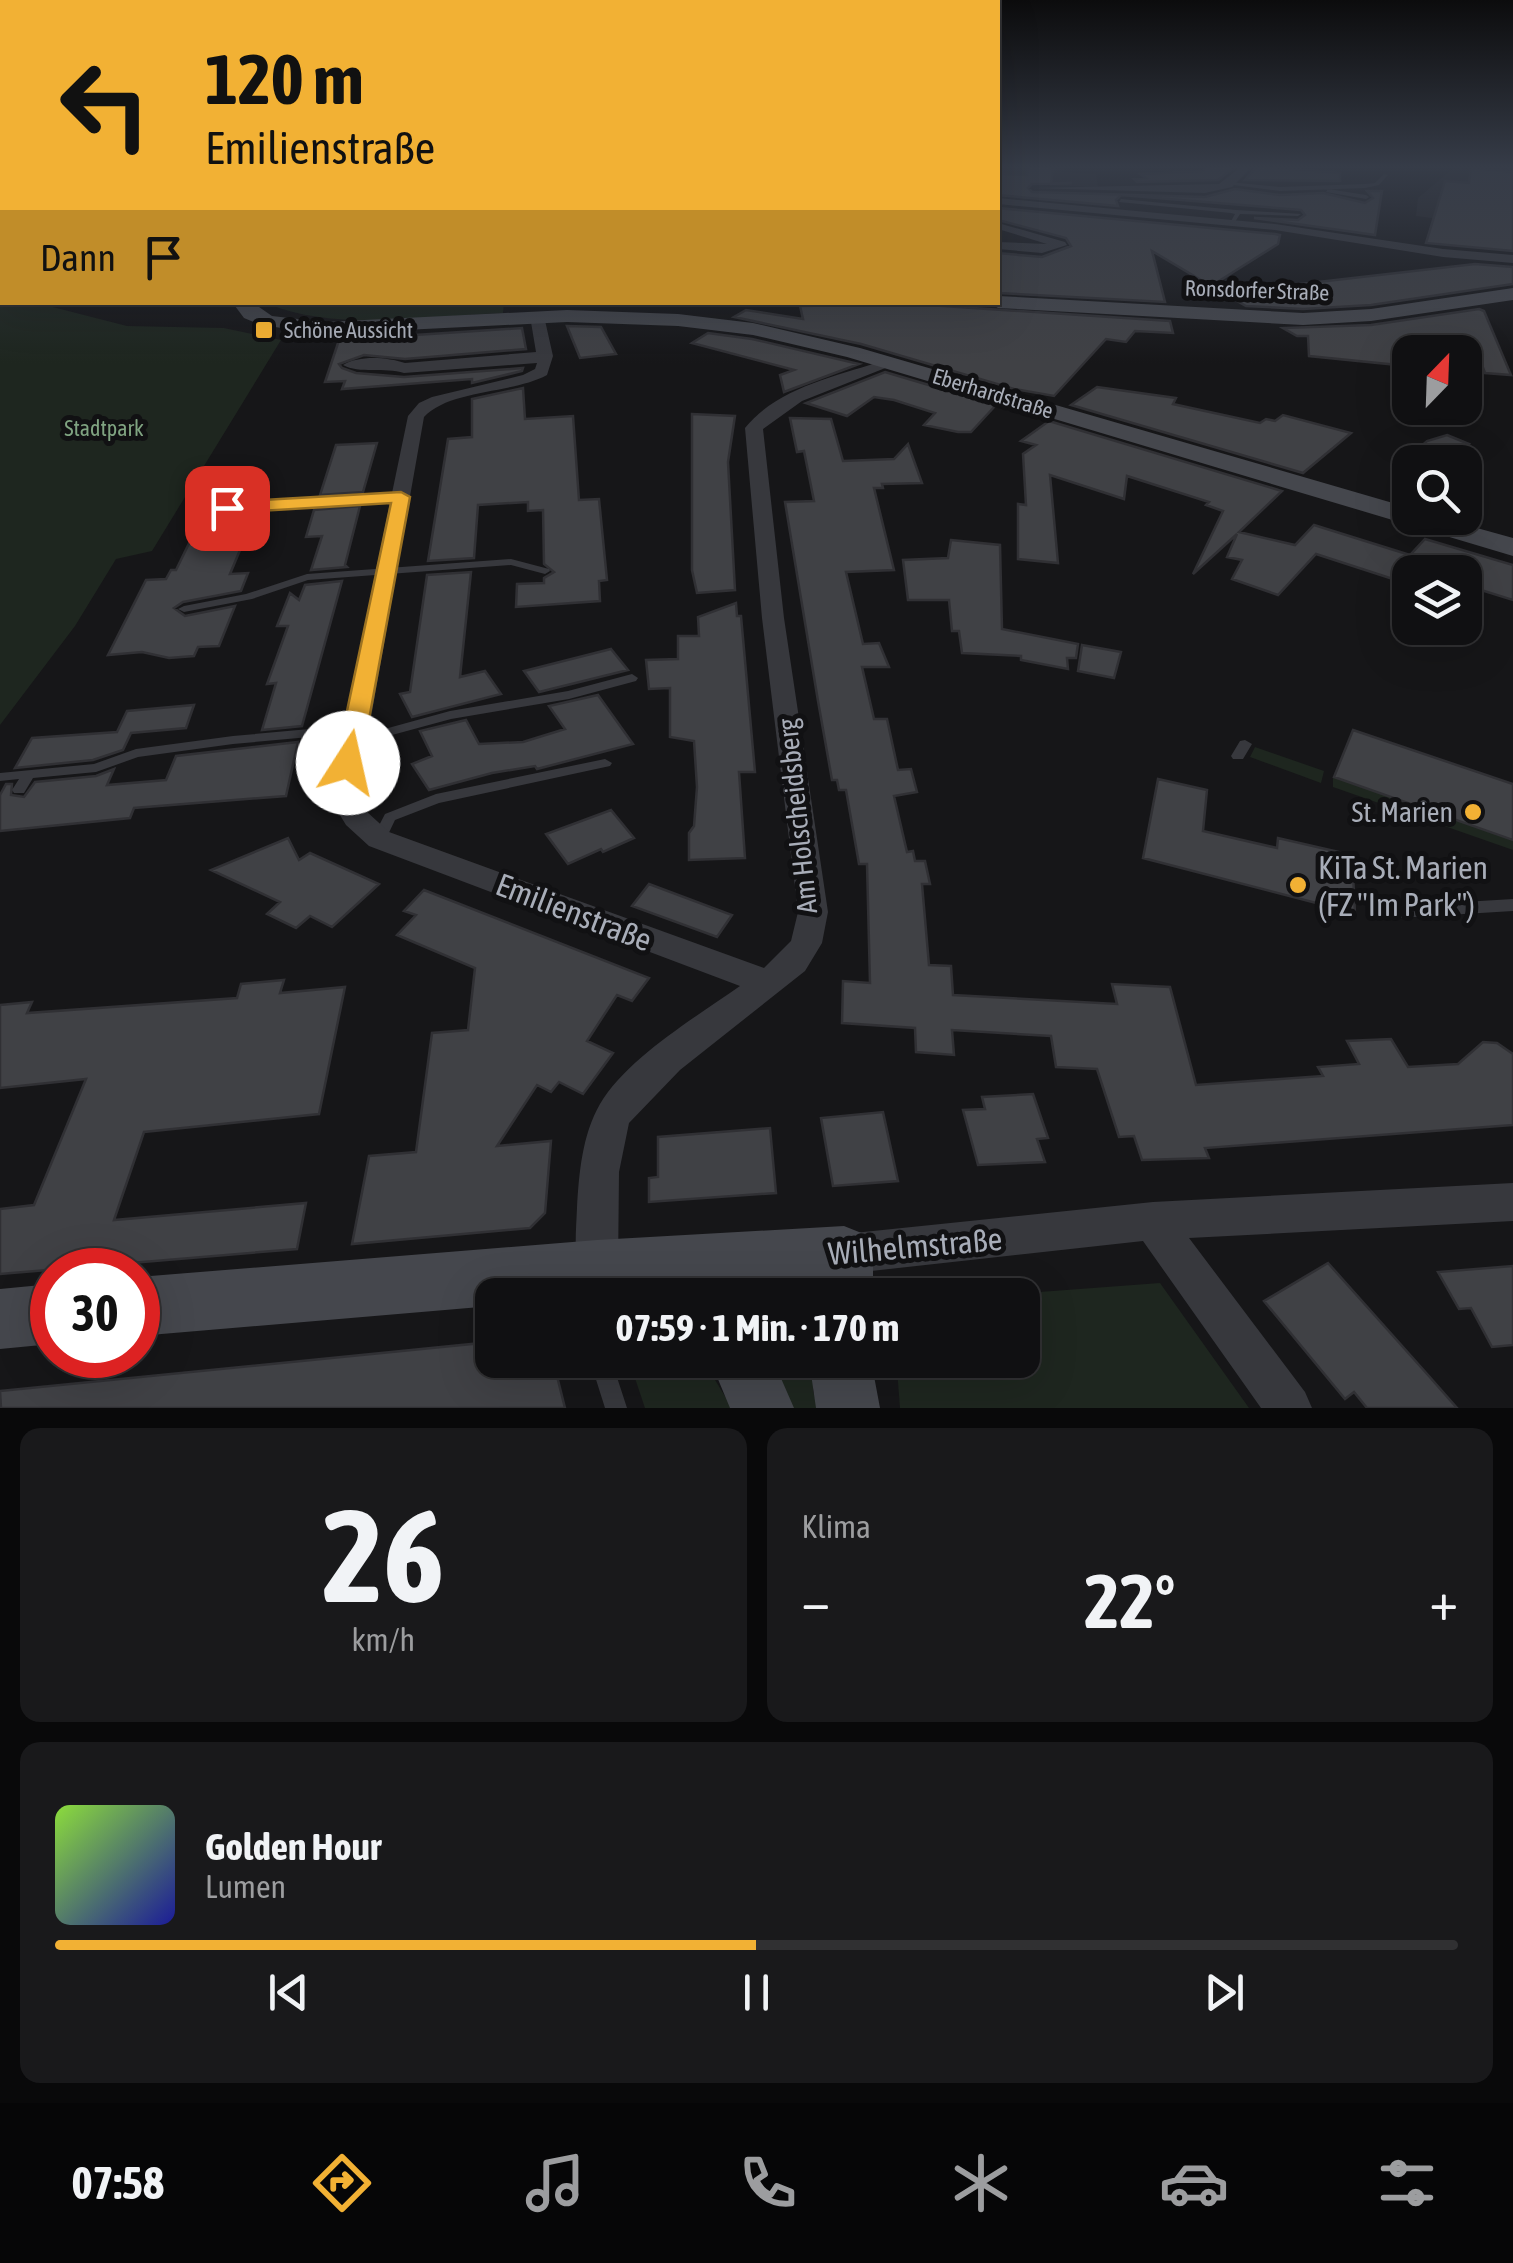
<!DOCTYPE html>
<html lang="de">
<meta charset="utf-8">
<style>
body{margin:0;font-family:"Asap Condensed",sans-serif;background:#19191b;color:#f1f3f6;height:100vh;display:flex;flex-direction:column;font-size:38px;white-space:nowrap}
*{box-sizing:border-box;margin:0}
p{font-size:32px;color:#9c9d9f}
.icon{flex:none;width:55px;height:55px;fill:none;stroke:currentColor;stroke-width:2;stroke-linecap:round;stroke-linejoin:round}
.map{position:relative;height:1408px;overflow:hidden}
.details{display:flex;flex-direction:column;gap:20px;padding:20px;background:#09090a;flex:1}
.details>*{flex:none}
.hud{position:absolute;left:0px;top:0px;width:1000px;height:305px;box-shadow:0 10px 40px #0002,0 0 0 2px #303032;background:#f2b134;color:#111;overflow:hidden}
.needle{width:65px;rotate:23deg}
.controls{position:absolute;left:1392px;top:335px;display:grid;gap:20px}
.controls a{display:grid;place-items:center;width:90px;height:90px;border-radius:20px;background:#101012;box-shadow:0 10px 40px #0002,0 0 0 2px #303032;font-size:50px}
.speed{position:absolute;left:30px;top:1248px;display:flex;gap:20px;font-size:50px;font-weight:700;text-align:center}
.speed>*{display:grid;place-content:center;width:130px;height:130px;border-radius:50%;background:#101012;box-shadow:0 10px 40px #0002,0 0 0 2px #303032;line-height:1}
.speed .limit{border:15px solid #d22;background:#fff;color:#111}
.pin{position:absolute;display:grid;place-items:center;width:85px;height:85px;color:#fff;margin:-42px;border-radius:20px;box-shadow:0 5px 15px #0006}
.me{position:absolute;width:110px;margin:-55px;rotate:10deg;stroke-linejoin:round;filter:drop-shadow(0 0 8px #0008)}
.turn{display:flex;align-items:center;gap:35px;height:210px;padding:0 40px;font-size:45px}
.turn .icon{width:130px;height:130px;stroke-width:2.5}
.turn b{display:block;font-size:70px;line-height:85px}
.then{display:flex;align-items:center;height:95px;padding:0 40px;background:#0003;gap:20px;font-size:38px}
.big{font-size:75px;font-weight:700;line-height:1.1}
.details .widget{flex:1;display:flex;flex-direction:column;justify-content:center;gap:15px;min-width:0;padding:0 35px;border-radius:20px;background:#19191b}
.details .dial{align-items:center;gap:0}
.dial b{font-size:130px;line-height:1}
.song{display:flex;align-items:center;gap:30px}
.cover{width:120px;height:120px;border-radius:15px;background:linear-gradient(135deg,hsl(90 70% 55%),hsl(240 70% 35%))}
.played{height:10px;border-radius:5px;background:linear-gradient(90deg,#f2b134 50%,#303032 50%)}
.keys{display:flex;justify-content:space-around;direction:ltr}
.heat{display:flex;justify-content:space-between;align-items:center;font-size:55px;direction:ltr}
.details .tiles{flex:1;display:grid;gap:20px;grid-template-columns:1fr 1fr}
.widget:last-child{grid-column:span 2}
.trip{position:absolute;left:475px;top:1278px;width:565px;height:100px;border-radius:20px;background:#101012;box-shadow:0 10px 40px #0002,0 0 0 2px #303032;font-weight:700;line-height:100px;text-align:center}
.tab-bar{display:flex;height:160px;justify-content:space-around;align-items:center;background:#060607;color:#9c9d9f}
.tab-bar .icon{width:70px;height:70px}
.tab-bar .active{color:#f2b134}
.tab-bar b{font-size:45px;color:#f1f3f6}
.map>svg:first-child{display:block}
.built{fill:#222225}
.green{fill:#1e261f}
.building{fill:#404145;stroke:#303034;stroke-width:2.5}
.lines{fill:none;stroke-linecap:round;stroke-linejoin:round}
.lane{fill:#37383d;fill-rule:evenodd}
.street{fill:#37383d;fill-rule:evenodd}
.secondary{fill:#45474d;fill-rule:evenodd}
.route{fill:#f2b134;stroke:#9d7322;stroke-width:2.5}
.poi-dot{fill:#f2b134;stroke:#111113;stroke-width:4}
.labels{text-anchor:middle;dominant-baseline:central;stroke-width:10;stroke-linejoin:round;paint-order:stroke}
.far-street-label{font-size:22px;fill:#a8adb8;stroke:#111113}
.far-poi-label{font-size:22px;fill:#a8adb8;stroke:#111113;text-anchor:start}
.far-park-label{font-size:22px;fill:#7fa381;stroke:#111113}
.poi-label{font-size:28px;fill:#a8adb8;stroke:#111113;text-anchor:end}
.street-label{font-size:28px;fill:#a8adb8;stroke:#111113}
.near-poi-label{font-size:32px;fill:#a8adb8;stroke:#111113;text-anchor:start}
.near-street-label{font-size:32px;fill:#a8adb8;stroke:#111113}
</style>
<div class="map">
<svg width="1513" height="1408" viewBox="0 0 1513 1408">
<rect width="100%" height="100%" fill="#161618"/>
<!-- built -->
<path class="built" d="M998,166H1063L1062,172L1096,174L1098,187L998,183Z
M1456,166L1513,167V201L1495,226L1416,216L1418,198Z"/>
<!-- green -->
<path class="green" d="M0,246L2,302L37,303L127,326L224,328L281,340L152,551L116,559L75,626L0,725Z
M279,302L504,303L503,313C429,316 337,332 268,304Z
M1255,747L1324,771L1321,783L1250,757Z
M1333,777L1513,840V850L1333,787Z
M1160,1283L1249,1408H900L897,1369L903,1360H1022V1295H999Z
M629,1360H703L732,1408H645Z
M773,1360H815L813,1391L818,1408H788Z"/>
<!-- building -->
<path class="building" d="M1029,166L1053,167L1051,184L1072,183L1032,184L1028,188L1032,192L1205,197L1235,189L1280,195L1323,193L1365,203L1373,198L1367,191H1382L1375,235L1254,218L1298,220L1305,215L1301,210L1121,195L1116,200L1118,206L998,195V174L1027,175Z
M1208,166H1236L1218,180L1137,182L1134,179L1146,178L1140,174L1203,171Z
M1257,166L1340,173V181L1245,180Z
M1471,168L1513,172V251L1426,243L1445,181L1469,183Z
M998,208L1275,234L1280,235L1278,244L1211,286L1152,251L1165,302L998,293V253L1042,257L1071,246L1066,238L998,220Z
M1475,264L1513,267V284L1371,305L1303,309L1246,306L1223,293Z
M913,304L1170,321L1173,333L1135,331L1126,342L1106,339L1054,396L1014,389L861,344L734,317L746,310L803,319L800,306Z
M1479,309L1484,311L1511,375L1485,373L1482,365L1466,364L1465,352L1457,346L1410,344V362L1397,361L1398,365L1309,356L1308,336H1297L1283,328L1371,325Z
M567,326L601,327L616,354L580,358Z
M522,328L526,349L405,359L364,355L339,364L342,368L356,373L404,377L523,368L522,371L472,383V379L342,389L345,381L325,382L339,340Z
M708,333L752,339L859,364L784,392L780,375L794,370L692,343Z
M885,372L996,405L971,432H958L924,425L935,413L894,400L874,397L847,416L806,403Z
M1097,387L1176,398L1173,404L1260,423L1266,419L1275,421L1283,415L1351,433L1303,473L1071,405Z
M523,388L525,419L573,416L579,500L599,499L607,580L599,581L600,601L516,607L517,584L544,583V578L554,572L544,564L543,510L528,511V502L478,505L474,558L428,561L448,439L472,437V399Z
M692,414L735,416L728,462L735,590L697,593L692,570Z
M790,418L831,419L843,461L894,459L908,444L922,483L882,484L883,488H874L894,570L846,572L863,644L879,643L889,667H862L874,719H887L898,770L911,769L917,792L894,796L907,852L913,851L915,861H925L930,884H922L929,965L951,966L953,995L1117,1004L1112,984L1170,987L1196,1085L1323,1076L1318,1067L1359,1064L1347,1041L1391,1039L1408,1067L1458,1064L1483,1042L1497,1043L1513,1054V1125L1205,1148L1209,1158L1142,1160L1134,1136L1119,1137L1097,1069L1056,1067L1051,1036L952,1030L954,1055L916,1052L915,1028L842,1023L843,981L870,983L867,864H859L846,790H839L837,780H832L818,701L785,502L814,501L804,451L797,452Z
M1049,421L1282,491L1239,532L1295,545L1314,525L1410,555L1425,539L1513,565V600L1465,585V572H1425L1407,567L1396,580L1316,554L1278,595L1232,579L1242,560L1227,557L1237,534L1193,574L1223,511L1206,505L1209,502L1127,476L1124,499L1050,475L1058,563L1018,559V504L1026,505L1023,454L1036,445L1021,441Z
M1447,435L1469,444L1451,462H1403L1427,441Z
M377,443L363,492L320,495L336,445Z
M267,484L261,498L227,500L218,506L227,514L256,512L230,574L248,573L241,591L183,602L174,608L185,616L235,606L219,646L198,647L194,656L169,658L142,652L108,655L146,580L166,579L171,570H176L216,488Z
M360,506L345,565L347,567L311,570L322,536L306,537L314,510Z
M951,540L1000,545L1002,629L1078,644L1076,658H1067L1068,669L1021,660V656L962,653L959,631H952L949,600H908L903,560L948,558Z
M471,572L460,677L485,671L501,694L412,717L400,694L410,692L427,575Z
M342,581L302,726L262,730L276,683L267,684L288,626H277L290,593L299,600L305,585Z
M736,603L737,616H741L755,772H739L745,858L689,860V833L694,826L697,787L694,741L670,737V688L649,689L646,660L678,659V636H699L698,617Z
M1082,645L1121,652L1114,678L1078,671Z
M611,649L628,670L539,692L524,671Z
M598,695L633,744L537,769L535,766L492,773L429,790L412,764L432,756L420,731L466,720L479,744L523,742L565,729L549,706Z
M194,705L186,728L131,733L123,750L93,760L15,768L32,738L117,732L127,711Z
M1353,730L1513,784V840L1334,777Z
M298,742L286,796L134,808L130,818L0,831V795L6,784H12L11,795L24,797L35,782L96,776L114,769L107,785L166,780L176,756Z
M1158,779L1207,790L1203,831L1277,848L1278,838L1352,855L1355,913L1143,858Z
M611,810L634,838L603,852L601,849L568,864L546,834Z
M288,838L299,860L310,853L379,884L332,927L310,916L296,928L267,914L280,902L211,870Z
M649,884L732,915L717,937L632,906Z
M424,890L649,978L632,1001L617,995L587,1041L613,1053L583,1094L559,1082L551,1092L537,1085L497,1146L551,1141L545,1213L530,1228L352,1244L369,1156L416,1152L432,1033L468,1030L475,968L397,935L416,915L404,911Z
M284,980L280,993L345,987L319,1114L144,1132L114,1220L306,1203L297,1249L0,1274V1209L34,1205L86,1079L0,1088V1005L32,1002L27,1013L237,998L241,984Z
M1033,1094L1048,1138L1037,1139L1045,1162L978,1165L963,1110L985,1109L982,1097Z
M883,1112L898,1181L833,1186L821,1118Z
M770,1128L776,1193L649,1202V1178L658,1177V1137Z
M1328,1263L1428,1375L1457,1408H1367L1354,1392L1345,1399L1264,1301Z
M1513,1266V1345L1492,1347L1471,1308L1459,1309L1438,1272Z
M492,1342V1360H553L565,1408H1L0,1391Z"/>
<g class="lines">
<!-- lane -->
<path class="lane" d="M1384,174L1388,175L1379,185L1365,188L1280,191L1226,184L1229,182L1280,187L1365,184L1375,183Z
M1328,189L1366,195L1369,197L1366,199L1326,192Z
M1121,199L1236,210L1301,214L1298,216L1240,214L1233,225L1230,223L1235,214L1231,213L1119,202Z
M625,302H632V304L629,306Z
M401,494L406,497L404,499L227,510L222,507L227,504Z
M511,559L549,569L550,571L545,574L511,565L308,580L252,599L184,612L178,609L184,606L246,594L307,574Z
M632,674L638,678L636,681L569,699L451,719L381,738L354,733L233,744L138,757L96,772L33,778L24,793H14L12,790L19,779L0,781V773L94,764L136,749L233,736L354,725L381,730L450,711L568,691Z
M1245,740L1252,744L1243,759H1233L1231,756L1240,741Z
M605,759L612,763L610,766L439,803L395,820L384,843H374L372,839L385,814L436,794Z
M1513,899V911L1382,919L1377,917L1374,913L1377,909L1382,907Z
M602,1360L612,1362L627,1408H605L593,1370L596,1362Z"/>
<!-- street -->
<path class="street" d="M1242,166H1253L1232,187L1205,193L1032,188L1219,184Z
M998,198L1275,224L1443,249L1513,255V263L1443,257L1275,230L998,204Z
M998,223L1065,242L1067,245L1042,253L998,249V242L1047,244L998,229Z
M537,312L544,316L553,356L547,375C512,394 450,389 424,417L357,797L366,811L389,832L764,968L791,941L798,912L762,618L745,428C778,387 838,376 885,360L898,363L802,401L763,429L784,618L828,912L822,943L805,971L680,1070L629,1123L619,1172L618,1269L612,1283L597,1289L582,1283C573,1260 576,1233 577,1208C579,1174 582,1135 600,1104C627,1058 696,1017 740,986L369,846L346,825L329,797L408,416L419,403L432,397L523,375L535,369L537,363L404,373C385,367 359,374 343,365C359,355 387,357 405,363L536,352L530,316Z
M1513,1183V1221L1189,1238L1305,1392L1312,1408H1261L1143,1241L844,1274L830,1268L824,1254L830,1240L844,1234L1153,1202Z"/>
<!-- secondary -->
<path class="secondary" d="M1513,288V300L1371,321L1303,325L998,308L989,302H998V296L1303,313L1371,309Z
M232,302H252L272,316L324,322L567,310L678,314L753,323L860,348L1410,508V518H1441L1513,538V556L847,357L753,335L678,326L567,322L324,334L261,325L244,318Z
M844,1226L864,1234L873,1254V1295H815V1284L752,1288V1295H694V1291L492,1295V1306L138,1336V1277L597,1240Z
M52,1284V1344L0,1349V1289Z
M710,1360H773L794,1408H730Z
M809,1360H871L880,1408H816Z"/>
</g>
<!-- sky -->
<linearGradient id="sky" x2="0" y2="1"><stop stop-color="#0c0c0d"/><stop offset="0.46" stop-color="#363c48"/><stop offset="1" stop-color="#363c48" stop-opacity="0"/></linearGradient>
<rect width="1513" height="363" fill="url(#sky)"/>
<!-- route -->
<path class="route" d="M401,492L410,497L361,763L348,771L336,763L391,503L227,513L218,508L227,502Z"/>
<!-- markers -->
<g class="poi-dot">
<rect x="254" y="320" width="20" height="20" rx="5"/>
<circle cx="1473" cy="812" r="10"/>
<circle cx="1298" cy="885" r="10"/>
</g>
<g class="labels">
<!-- far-street labels -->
<g class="far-street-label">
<text transform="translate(1257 290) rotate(2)">Ronsdorfer Straße</text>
<text transform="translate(993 393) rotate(17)">Eberhardstraße</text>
</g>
<!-- far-poi labels -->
<g class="far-poi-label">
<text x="284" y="330">Schöne Aussicht</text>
</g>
<!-- far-park labels -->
<g class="far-park-label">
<text x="104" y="428">Stadtpark</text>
</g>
<!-- poi labels -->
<g class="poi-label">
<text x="1453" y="812">St. Marien</text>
</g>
<!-- street labels -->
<g class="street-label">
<text transform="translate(797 816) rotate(-96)">Am Holscheidsberg</text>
</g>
<!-- near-poi labels -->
<g class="near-poi-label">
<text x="1318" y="867">KiTa St. Marien<tspan x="1318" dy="37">(FZ "Im Park")</tspan></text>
</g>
<!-- near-street labels -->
<g class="near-street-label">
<text transform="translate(574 912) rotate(21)">Emilienstraße</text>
<text transform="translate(915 1246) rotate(-5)">Wilhelmstraße</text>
</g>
</g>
</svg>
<div class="controls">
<a><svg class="needle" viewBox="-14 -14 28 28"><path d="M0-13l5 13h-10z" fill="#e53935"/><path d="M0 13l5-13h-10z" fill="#9c9d9f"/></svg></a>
<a><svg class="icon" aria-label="search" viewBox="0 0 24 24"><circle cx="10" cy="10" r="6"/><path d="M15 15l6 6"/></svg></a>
<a><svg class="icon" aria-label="layers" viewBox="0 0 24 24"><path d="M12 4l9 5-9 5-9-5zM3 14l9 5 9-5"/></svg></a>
</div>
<div class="speed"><div class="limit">30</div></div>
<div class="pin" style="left:227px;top:508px;background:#d93025"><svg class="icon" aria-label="arrive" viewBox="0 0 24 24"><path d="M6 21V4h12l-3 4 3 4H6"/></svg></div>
<svg class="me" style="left:348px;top:763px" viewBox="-20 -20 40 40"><circle r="19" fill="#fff"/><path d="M0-13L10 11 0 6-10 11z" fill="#f2b134"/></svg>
<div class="trip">07:59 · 1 Min. · 170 m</div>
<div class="hud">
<div class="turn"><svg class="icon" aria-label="left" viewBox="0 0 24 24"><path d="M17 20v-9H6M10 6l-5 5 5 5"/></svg><div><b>120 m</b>Emilienstraße</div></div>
<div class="then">Dann<svg class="icon" aria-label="arrive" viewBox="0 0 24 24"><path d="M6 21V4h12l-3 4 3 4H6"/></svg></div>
</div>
</div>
<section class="details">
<div class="tiles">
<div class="widget dial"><b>26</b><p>km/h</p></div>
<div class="widget"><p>Klima</p>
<div class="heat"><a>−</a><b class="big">22°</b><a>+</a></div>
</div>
<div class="widget">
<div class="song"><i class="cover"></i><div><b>Golden Hour</b><p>Lumen</p></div></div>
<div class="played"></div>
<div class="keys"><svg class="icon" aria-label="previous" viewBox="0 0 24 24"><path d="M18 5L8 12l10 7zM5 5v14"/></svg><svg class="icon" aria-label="pause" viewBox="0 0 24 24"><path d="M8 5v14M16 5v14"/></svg><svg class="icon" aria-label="next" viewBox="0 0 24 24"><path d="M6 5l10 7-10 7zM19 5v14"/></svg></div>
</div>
</div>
</section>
<nav class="tab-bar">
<b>07:58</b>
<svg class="icon active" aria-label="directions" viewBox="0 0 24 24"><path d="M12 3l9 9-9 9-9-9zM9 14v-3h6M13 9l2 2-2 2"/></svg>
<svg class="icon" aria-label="music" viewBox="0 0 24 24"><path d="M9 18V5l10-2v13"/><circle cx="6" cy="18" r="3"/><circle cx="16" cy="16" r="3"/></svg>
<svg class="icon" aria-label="phone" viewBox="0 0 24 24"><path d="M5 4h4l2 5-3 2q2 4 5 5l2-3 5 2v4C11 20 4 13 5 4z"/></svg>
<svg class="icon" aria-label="climate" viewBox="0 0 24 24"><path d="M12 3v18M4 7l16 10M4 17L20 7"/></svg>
<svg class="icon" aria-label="car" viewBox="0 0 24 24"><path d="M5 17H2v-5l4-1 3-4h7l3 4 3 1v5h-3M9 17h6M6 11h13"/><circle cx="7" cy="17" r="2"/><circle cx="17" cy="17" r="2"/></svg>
<svg class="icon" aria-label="filters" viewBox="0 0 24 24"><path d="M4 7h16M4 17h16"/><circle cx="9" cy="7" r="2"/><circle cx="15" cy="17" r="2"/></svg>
</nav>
